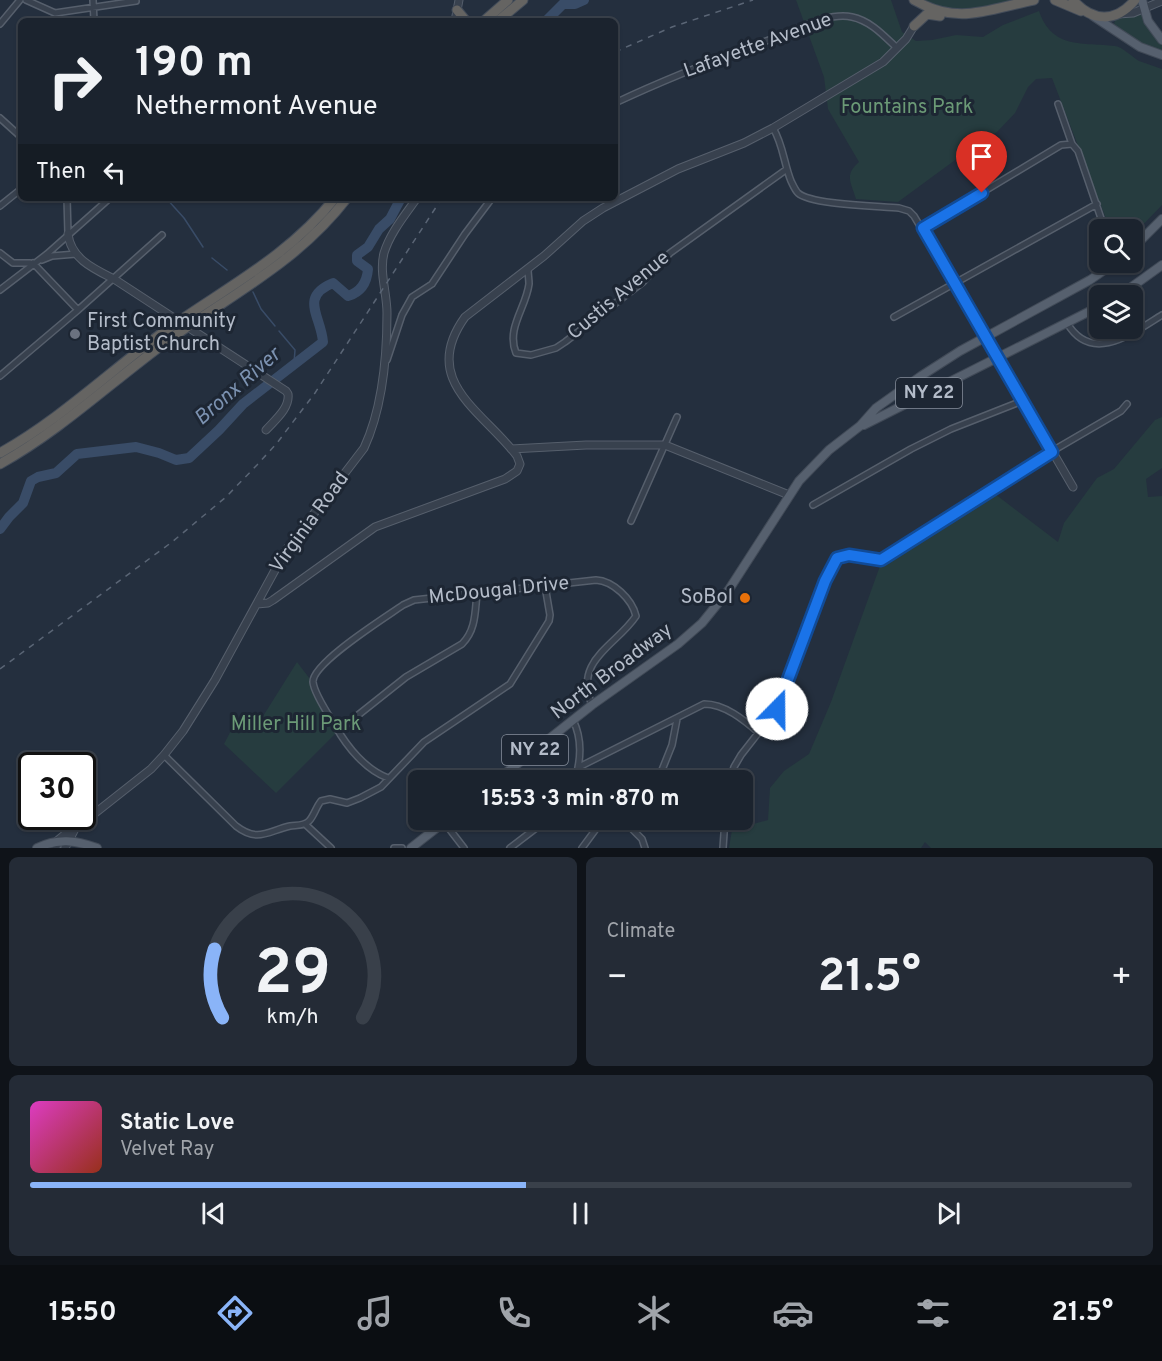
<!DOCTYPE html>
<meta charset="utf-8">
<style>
body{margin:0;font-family:Overpass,sans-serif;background:#242b36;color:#f1f3f6;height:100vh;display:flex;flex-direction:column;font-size:22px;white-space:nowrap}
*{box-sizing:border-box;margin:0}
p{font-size:20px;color:#a0a4aa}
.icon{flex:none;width:33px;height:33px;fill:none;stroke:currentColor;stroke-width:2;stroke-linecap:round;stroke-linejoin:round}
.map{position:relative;height:848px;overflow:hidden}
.sheet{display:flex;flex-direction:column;gap:9px;padding:9px;background:#0f1319;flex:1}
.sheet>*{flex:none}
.top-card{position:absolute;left:18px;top:18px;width:600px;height:183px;border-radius:9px;box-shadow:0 2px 4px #0004,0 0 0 2px #39404a;background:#1b232e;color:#f1f3f6;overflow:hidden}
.controls{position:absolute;left:1089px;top:219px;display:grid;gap:12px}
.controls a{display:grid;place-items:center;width:54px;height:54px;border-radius:9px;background:#1b232e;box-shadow:0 2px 4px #0004,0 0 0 2px #39404a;font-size:30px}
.speed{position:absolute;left:18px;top:752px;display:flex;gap:12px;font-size:30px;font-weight:700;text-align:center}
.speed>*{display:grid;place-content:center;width:78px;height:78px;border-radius:50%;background:#1b232e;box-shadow:0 2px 4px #0004,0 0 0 2px #39404a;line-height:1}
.speed .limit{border:3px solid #111;border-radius:9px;background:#fff;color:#111}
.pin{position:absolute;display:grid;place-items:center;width:51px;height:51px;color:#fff;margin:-62px -26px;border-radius:50% 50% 50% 0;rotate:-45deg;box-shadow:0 0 6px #0007}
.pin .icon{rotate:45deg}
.me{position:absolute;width:66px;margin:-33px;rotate:22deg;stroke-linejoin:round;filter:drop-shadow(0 0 4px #0008)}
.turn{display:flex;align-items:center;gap:21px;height:126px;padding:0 18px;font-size:27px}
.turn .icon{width:78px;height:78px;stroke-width:2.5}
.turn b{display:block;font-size:42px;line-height:51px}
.then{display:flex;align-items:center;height:57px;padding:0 18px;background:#0003;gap:12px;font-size:22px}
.big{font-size:45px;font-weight:700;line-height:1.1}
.sheet .card{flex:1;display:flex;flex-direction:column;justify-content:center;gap:9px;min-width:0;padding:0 21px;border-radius:9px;background:#242b36}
.sheet .dial{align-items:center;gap:0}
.dial svg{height:156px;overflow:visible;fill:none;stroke:#39404a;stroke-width:7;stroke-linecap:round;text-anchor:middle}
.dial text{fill:#f1f3f6;stroke:none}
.song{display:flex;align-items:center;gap:18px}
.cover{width:72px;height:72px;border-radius:9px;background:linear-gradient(135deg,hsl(310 70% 55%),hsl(10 70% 35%))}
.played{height:6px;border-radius:3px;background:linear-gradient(90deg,#8ab4f8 45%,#39404a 45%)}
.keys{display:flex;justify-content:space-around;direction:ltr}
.heat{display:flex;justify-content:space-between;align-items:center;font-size:33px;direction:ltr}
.sheet .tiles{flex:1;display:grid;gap:9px;grid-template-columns:1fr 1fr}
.card:last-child{grid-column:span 2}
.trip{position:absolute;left:408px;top:770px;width:345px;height:60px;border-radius:9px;background:#1b232e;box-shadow:0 2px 4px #0004,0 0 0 2px #39404a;font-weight:700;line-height:60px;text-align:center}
.dock{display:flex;height:96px;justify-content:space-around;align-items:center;background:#0b0e12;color:#a0a4aa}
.dock .icon{width:42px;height:42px}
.dock .active{color:#8ab4f8}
.dock b{font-size:27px;color:#f1f3f6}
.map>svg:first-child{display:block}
.green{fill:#263c3f}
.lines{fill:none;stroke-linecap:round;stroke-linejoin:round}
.stream{stroke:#394c67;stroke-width:1.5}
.river{stroke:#394c67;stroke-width:10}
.minor-casing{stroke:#565f6c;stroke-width:8}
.tertiary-casing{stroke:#565f6c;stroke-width:9}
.primary-casing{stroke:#414a57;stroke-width:10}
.trunk-casing{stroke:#434c59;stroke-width:11}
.minor{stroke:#38414e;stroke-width:5}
.tertiary{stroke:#38414e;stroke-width:7}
.primary{stroke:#56606e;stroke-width:8}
.trunk{stroke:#656462;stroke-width:9}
.rail{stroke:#5a6575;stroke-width:1.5;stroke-dasharray:6 6;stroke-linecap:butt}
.route-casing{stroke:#114b97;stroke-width:15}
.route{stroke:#1a73e8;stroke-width:10}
.worship-dot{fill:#6b7280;stroke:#1d2633;stroke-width:2}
.food-dot{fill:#e8710a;stroke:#1d2633;stroke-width:2}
.labels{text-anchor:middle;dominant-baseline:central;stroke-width:6;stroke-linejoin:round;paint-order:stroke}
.shield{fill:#1d2633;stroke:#878f9c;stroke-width:1.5}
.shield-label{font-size:18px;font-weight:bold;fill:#b4bcc9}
.street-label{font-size:20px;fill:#b4bcc9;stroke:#1d2633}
.park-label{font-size:20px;fill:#6b9a76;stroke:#1d2633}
.poi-label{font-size:20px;fill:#b4bcc9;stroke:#1d2633;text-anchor:start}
.water-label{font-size:21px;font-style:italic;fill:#7c92b1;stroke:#1d2633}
</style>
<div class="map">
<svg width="1162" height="848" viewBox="0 0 1162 848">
<rect width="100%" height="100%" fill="#242f3e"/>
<!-- green -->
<path class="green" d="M796,0H891L902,32L916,41L932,40L956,35L983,37L1003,25L1039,11C1052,50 1084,42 1115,46C1123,47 1132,57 1139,61C1147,64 1154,66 1162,69V205L1133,235L1132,230L1110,229L1052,78L1036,79L1028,87L1015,113L997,132L981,141L898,202L856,199C851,182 844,175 859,162L828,109L824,77Z
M922,0H1022L972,11L947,10Z
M1142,11L1162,43V51L1141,44L1114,24L1115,20Z
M1162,417V468L1146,479L1148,497L1162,496V848H931L925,842L921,848H729L732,830L768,820L770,788L784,771L809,754L831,702L880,566L932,535L995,494L1058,542L1064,523L1097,478L1114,469L1155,420Z
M297,662L313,683L338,731L276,793L224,744L238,717L255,729Z"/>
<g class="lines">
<!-- stream -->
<path class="stream" d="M166,198L184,218L203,247
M212,258L227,270
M253,292L261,309L275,326
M279,331L295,350L294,363"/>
<!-- river -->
<path class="river" d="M546,21L563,4H575L584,0
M0,529L9,517L23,503L31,481L38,477L56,473L77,454L136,447L159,453L176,460L189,458L219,430L243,404L323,342C321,316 299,297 333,283L348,296C361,292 367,282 368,269L357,261V255L368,247L379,229L390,219L401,198"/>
<defs>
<path id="minor" d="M26,0L55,13L136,1
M93,0L94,21
M0,24L20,0
M615,103C668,78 722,57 777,37C799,29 828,12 852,17C871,21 884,36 897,48
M1058,104L1072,144L1078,151L1105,230
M0,118L21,137
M773,128C783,144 784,164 791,181C793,185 795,190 798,193C811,205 879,206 899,208L909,211L914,216L986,337
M67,198L68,234
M0,206L21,189
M923,228L1061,145L1072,144
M0,253L13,263H30
M42,260L52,256L76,254
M33,263L78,310
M528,269C528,274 529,279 529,284C526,308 506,328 516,353L531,355L556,348L565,342L643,282L670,253L787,169
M0,290L47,254L110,198
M894,317L1097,204
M1067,323C1092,365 1133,333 1162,315
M387,360L402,315L412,297L432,284L465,234L492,198
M0,376L78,310L162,235
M813,505L911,449L951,429L1022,401
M631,521L677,417
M573,720C583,740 581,760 575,780
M338,731L406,677L462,644C476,630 475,612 477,593
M164,755L236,826C258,843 268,831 290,826C297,825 304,826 309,821C314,816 316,807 321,801L330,799L347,803L360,798L381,787L424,742L510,684L549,621L550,615L545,586
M579,767L704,704C725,704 744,720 759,733
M508,771L515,780
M388,778C366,770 347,747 336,727C330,717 314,694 313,682C312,663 386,617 403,605L414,600L596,580C613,581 632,599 636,616C616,646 573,660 592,705
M658,780L672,745L677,719
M730,780L734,767L741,755L777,709L825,581C844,537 849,564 881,560L1013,474L1121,411L1127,404
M444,822L464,848
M305,824L331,848
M633,830L642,839L645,848
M394,848H402
M510,848L548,819
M582,848L596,829L597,819
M723,848L725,819"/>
<path id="tertiary" d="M1118,14L1133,13L1162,1
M455,21L459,0
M68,234C71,259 94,269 114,279L286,391L288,394C290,408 275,420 266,430
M986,337L1073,487
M511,449L586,445H665L789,495
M257,604L268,603L273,600L375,527L505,479L517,471L520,464L517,456C483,411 419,381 465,317L544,256L583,221L603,208L678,169L744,143L773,128L883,62L906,39L914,26
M56,848L57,841L69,831L75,829L151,769L164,755L183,731L215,680L286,550L364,448C383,407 387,357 387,313C387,293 379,272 384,253C390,233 405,215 417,198
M65,848L75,829"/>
<path id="primary" d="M1142,0L1148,21L1162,40
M1093,16L1140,47L1162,55
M1132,249L1162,219
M1119,296L1162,265
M864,425L1100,306
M497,780L592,705L678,644L702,623L728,591L799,481L829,450L860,426L876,408L921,376L960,351L1090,280L1116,262
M37,848C58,838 75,840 97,848
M411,848L448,819"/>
<path id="trunk" d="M914,0C958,26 989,9 1034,0
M1055,0L1081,11
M1073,0C1092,22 1116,23 1135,0
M457,10L466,21
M484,21L508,0
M498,21L523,0
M914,26L927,14L940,16
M0,453C59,420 108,373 162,333C223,289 287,258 335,198
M0,464C61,430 110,383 166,342C230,295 297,263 347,198"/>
</defs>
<!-- minor casing -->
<use href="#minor" class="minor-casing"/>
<!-- tertiary casing -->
<use href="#tertiary" class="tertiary-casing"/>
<!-- primary casing -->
<use href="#primary" class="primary-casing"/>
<!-- trunk casing -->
<use href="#trunk" class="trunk-casing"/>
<!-- minor -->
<use href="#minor" class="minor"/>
<!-- tertiary -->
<use href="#tertiary" class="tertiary"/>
<!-- primary -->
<use href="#primary" class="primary"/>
<!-- trunk -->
<use href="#trunk" class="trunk"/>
<!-- rail -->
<path class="rail" d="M615,52L672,27L753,0
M0,669L172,542L226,497L257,465L277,443L315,393L442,198"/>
</g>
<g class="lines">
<defs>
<path id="route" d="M777,709L825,581L837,558L849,555L881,560L1052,452L923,228L982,193"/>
</defs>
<!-- route casing -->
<use href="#route" class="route-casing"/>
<!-- route -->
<use href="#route" class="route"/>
</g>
<!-- markers -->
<circle class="worship-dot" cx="75" cy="334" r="6"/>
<circle class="food-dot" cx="745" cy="598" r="6"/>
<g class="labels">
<!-- shield labels -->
<g class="shield">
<rect x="896" y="378" width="66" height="30" rx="4.5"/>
<rect x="502" y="735" width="66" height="30" rx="4.5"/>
</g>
<g class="shield-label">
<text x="929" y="393">NY 22</text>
<text x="535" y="750">NY 22</text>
</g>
<!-- street labels -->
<g class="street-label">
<text transform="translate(758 46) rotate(-20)">Lafayette Avenue</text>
<text transform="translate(619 296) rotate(-40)">Custis Avenue</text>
<text transform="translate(310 523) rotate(-54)">Virginia Road</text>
<text transform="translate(499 591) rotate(-6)">McDougal Drive</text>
<text transform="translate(612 672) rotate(-37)">North Broadway</text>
</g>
<!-- park labels -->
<g class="park-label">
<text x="907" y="108">Fountains Park</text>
<text x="296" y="725">Miller Hill Park</text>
</g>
<!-- poi labels -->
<g class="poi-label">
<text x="87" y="322">First Community<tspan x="87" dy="23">Baptist Church</tspan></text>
<text x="733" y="598" text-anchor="end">SoBol</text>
</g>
<!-- water labels -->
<g class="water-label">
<text transform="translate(238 387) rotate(-41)">Bronx River</text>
</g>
</g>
</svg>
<div class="controls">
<a><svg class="icon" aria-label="search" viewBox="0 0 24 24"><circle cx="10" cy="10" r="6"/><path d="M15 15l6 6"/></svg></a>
<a><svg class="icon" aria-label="layers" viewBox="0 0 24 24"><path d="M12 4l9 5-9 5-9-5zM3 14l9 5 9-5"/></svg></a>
</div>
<div class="speed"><div class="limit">30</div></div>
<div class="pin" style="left:982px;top:193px;background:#d93025"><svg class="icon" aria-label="arrive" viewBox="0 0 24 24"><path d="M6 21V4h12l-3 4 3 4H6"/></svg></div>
<svg class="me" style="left:777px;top:709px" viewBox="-20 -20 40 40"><circle r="19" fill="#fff"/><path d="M0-13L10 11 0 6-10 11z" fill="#1a73e8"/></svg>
<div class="trip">15:53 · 3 min · 870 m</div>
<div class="top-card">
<div class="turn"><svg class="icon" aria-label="right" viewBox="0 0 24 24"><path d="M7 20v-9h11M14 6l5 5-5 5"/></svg><div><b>190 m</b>Nethermont Avenue</div></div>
<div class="then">Then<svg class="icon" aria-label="left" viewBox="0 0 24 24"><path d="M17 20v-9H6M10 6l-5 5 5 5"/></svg></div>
</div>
</div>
<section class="sheet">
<div class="tiles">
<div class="card dial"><svg viewBox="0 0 100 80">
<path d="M14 69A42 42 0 1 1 86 69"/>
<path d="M14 69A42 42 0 0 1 10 34" stroke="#8ab4f8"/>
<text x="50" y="56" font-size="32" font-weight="700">29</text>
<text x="50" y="72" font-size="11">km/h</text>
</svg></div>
<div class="card"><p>Climate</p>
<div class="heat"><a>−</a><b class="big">21.5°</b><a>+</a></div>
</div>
<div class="card">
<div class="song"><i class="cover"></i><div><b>Static Love</b><p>Velvet Ray</p></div></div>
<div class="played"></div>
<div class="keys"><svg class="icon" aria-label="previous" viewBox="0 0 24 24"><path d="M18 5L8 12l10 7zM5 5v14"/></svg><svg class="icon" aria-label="pause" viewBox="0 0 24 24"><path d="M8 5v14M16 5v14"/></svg><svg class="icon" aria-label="next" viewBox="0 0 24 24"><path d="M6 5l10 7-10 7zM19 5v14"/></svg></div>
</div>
</div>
</section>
<nav class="dock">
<b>15:50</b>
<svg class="icon active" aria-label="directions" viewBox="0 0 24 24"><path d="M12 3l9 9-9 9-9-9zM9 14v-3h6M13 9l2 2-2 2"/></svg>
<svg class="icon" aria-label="music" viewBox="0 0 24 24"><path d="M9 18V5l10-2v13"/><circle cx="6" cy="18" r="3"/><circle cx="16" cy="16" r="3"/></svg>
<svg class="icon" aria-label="phone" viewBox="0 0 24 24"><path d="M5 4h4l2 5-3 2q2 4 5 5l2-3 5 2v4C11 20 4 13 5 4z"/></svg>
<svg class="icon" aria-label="climate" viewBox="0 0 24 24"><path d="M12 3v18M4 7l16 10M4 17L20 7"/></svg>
<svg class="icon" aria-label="car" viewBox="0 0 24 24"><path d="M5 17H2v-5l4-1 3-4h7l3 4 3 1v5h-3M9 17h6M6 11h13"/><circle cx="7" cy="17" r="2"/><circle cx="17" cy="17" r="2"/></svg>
<svg class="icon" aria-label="filters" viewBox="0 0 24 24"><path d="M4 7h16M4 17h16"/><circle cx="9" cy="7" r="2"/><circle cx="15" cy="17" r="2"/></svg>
<b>21.5°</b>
</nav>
